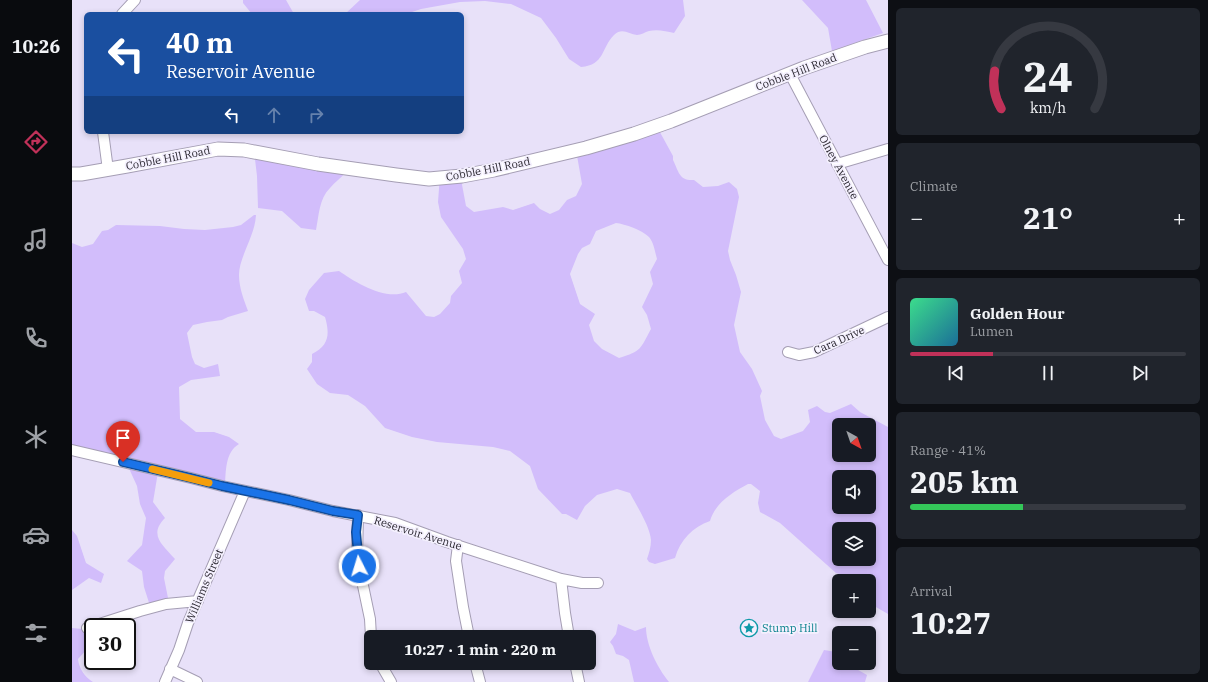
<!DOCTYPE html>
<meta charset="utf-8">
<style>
body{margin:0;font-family:"IBM Plex Serif",serif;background:#20242c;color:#f1f3f6;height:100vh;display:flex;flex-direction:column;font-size:15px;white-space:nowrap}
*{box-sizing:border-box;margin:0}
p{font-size:13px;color:#9ea1a6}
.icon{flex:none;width:22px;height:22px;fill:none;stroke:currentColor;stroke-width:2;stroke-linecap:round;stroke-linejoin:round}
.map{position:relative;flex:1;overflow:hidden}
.side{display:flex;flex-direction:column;gap:8px;padding:8px;background:#0d0f14;width:320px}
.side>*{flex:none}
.banner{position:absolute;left:12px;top:12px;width:380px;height:122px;border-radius:6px;box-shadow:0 2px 6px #0003;background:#1a4fa0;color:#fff;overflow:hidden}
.needle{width:26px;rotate:140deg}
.fabs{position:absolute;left:760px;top:418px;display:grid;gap:8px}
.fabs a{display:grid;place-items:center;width:44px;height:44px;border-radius:6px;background:#171b24;box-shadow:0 2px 6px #0003;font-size:20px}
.speed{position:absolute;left:12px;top:618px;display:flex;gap:8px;font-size:20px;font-weight:700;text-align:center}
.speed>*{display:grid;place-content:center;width:52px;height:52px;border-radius:50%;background:#171b24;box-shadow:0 2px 6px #0003;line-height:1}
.speed .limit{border:2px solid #111;border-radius:6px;background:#fff;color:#111}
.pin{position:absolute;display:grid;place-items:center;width:34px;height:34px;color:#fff;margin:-41px -17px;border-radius:50% 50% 50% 0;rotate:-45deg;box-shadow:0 0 4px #0007}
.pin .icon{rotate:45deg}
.me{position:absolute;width:44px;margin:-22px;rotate:355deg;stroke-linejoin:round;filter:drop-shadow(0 0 3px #0008)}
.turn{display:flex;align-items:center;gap:14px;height:84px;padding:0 16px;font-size:18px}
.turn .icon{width:52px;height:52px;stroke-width:2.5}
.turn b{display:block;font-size:28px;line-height:34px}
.lanes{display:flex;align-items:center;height:38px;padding:0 16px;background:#0003;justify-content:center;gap:20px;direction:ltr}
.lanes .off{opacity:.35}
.big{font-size:30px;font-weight:700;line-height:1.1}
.side .widget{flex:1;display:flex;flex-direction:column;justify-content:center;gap:6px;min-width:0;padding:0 14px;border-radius:6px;background:#20242c}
.side .dial{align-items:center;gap:0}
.dial svg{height:104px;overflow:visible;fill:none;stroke:#363941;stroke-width:7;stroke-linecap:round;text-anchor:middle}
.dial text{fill:#f1f3f6;stroke:none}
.song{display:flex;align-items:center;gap:12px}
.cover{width:48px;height:48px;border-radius:6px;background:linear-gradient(135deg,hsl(150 70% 55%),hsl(200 70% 35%))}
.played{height:4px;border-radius:2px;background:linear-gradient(90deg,#c13159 30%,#363941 30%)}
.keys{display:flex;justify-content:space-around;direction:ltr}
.heat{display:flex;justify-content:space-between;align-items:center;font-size:22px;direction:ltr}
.charge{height:6px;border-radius:3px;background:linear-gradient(90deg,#34c759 41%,#363941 0)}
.trip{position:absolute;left:292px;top:630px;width:232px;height:40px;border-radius:6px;background:#171b24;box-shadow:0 2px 6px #0003;font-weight:700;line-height:40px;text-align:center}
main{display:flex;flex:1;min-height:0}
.tabs{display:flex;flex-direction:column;width:72px;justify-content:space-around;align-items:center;background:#090b0e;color:#9ea1a6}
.tabs .icon{width:28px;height:28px}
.tabs .selected{color:#c13159}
.tabs b{font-size:18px;color:#f1f3f6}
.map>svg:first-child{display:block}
.green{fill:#d2bdfb;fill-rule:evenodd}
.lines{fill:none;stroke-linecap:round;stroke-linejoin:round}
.minor-casing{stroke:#a59eb4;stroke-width:12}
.tertiary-casing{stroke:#a59eb4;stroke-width:15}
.minor{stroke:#fff;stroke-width:10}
.tertiary{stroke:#fff;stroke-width:13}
.route-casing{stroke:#114b97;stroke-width:10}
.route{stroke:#1a73e8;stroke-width:7}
.slow{stroke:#f59e0b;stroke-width:7}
.labels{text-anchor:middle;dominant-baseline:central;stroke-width:3.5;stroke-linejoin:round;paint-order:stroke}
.street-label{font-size:11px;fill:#2b2831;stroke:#f4f0fe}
.culture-label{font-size:11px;fill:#0d838f;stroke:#f4f0fe;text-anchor:start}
</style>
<main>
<nav class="tabs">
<b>10:26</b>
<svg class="icon selected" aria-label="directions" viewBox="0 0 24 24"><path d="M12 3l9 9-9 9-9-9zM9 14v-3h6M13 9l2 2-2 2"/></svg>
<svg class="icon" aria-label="music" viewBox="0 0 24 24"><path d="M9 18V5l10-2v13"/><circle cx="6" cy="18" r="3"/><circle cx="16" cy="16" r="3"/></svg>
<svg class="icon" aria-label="phone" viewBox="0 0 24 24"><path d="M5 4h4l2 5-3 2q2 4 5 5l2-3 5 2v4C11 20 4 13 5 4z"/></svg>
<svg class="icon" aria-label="climate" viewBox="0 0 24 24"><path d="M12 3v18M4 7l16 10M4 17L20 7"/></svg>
<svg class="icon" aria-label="car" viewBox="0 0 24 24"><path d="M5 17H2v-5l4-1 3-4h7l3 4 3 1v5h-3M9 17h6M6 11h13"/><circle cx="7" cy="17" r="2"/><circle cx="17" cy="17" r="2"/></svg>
<svg class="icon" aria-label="filters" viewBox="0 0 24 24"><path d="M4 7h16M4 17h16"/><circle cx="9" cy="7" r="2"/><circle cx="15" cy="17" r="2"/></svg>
</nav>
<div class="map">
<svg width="816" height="682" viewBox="0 0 816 682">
<rect width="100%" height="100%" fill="#e8e1f9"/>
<!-- green -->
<path class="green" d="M171,0H214L222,14H180L171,3Z
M288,0H611L613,16L602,33C594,31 585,29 577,31C573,32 569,35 565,35C557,34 550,27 542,35C529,48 533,65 509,67L497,59L484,38L469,18L439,4L413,1L388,2L349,9L334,14H273Z
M730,0H794L811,33L760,51L756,28Z
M584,125L601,156V160C607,172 607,181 622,180L631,187L646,186L657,182L665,189L667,197L656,251L658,260L664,275L669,292L662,325L668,352L680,369L690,391L688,396L693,420L702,436L709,439L731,431L738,422L736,410L745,406L753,412L758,413L779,404L788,412L816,427V614L797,603V581H777L775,576L764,573L708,523L688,512L686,503L688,491L679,484H676C661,492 643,503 638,521C621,527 608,540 603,558L583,564L577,562L575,559C577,553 579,547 579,540C578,526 564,505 558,493L545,489L525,495L513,506L505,520L494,514H490L466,489L458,466L438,451L421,447L365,442L340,437L313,428L293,406L276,395L258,393L245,384L235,369L240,362V354C257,346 258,334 253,317L242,311H237L233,299L237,290L252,273L267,271C283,282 313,301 334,292L354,316L362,317L368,314L378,303L379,296L390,283L387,271L394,259L391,249L369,217L366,202L368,175L388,174L394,206L402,212L431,207L441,210L462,203L468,209L478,214L487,210L495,200L504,196L510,184L504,150ZM544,223C553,224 570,230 577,237C582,243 583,252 585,259L578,272L581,284L570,307L575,315L579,329C568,349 570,351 547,358L530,349L522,341L517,325L523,314L508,304L498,274L506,254L510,248L518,244L524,231ZM767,425H797V455H767ZM767,477H797V507H767ZM767,529H797V559H767Z
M182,151L274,172C269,178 263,182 258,188C247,199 247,215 244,230L229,228L210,211L186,208L185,176Z
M182,215H184C183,236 167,257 167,275C167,288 172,300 176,311L156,317L150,320L135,322L121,325L115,333L120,357L123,364L132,368L146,364L148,376L119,380L107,387L108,419L124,432H142L157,437L167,444C153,452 154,472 153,485L86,472L81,502L93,518C76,535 91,545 103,559L93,571L92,578L97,603L79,609L72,587L70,571L55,561L70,545L74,518L68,504L65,486L55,464L0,451V243L10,247L21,244L30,231L36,230L44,225L88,226L112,229L133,230L161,227L169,225Z
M0,530L5,536L14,563L32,574L29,583L17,578L0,590Z
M546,624L563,631L574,627C574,645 585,667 597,682H562L557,660L551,656L544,654L541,646L538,642L544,634Z
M0,628L21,630L16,648L6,659C7,669 13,677 21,682H0Z
M752,650L764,652L767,655V663H774L795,675L793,682H736Z"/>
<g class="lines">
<defs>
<path id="minor" d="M50,14L63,0
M718,74L816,260
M31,132L36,170
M765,164L816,149
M716,352L727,355L742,352L816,317
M0,450L119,478L150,486L217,500L261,511L323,523L375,542L489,579L510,583H526
M286,515L285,557L298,619L299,637
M386,545L384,561L391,607L397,637
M489,579L493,613L497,637
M15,628L68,611L94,604L126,601
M308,663L319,682
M403,663L408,682
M503,663L507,682
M98,669L125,682
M93,682L107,650L116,623L173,491"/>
<path id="tertiary" d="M0,174H9L55,166L146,149L172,150L246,164L324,175L357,179L390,176L422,170L514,148L562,134L599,121L732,68L793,47L816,41"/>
</defs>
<!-- minor casing -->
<use href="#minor" class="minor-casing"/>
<!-- tertiary casing -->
<use href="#tertiary" class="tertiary-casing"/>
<!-- minor -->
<use href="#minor" class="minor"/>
<!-- tertiary -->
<use href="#tertiary" class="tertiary"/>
</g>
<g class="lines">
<defs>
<path id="route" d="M51,462L119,478L150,486L217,500L261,511L286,515L284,532L287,566"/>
</defs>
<!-- route casing -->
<use href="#route" class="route-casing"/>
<!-- route -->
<use href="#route" class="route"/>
<!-- slow -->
<path class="slow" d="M80,469L137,483"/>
</g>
<!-- icons -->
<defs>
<symbol id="sight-ring" viewBox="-11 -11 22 22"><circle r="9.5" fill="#f4f0fe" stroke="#0f9aa8" stroke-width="1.5"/><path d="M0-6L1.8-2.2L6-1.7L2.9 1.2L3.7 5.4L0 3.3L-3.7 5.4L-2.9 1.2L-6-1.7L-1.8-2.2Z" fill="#0f9aa8"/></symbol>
</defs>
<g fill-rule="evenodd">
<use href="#sight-ring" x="667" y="618" width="20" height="20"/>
</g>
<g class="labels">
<!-- street labels -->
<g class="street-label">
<text transform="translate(724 72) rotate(-21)">Cobble Hill Road</text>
<text transform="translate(96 158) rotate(-11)">Cobble Hill Road</text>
<text transform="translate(767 167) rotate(62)">Olney Avenue</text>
<text transform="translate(416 169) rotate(-11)">Cobble Hill Road</text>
<text transform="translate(767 340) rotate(-24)">Cara Drive</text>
<text transform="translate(346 533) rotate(17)">Reservoir Avenue</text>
<text transform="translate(132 586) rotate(-67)">Williams Street</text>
</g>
<!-- culture labels -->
<g class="culture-label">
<text x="690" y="628">Stump Hill</text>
</g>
</g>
</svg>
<div class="fabs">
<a><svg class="needle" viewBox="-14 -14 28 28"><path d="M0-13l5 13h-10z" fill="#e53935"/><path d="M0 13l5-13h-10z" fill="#9ea1a6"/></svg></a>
<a><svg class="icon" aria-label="sound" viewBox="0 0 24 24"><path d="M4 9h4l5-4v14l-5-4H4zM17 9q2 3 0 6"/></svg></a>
<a><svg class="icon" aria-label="layers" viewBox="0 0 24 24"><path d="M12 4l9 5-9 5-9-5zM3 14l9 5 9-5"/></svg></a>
<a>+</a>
<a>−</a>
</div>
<div class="speed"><div class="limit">30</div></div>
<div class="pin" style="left:51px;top:462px;background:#d93025"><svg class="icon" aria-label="arrive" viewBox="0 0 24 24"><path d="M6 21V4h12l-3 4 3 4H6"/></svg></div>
<svg class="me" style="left:287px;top:566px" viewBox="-20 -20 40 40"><circle r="17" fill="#1a73e8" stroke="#fff" stroke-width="3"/><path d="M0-11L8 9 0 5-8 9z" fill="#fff"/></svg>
<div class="trip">10:27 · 1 min · 220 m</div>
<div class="banner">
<div class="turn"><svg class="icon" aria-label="left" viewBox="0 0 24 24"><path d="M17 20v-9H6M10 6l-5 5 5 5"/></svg><div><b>40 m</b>Reservoir Avenue</div></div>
<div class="lanes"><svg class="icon" aria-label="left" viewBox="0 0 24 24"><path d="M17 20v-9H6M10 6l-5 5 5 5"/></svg><svg class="icon off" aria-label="ahead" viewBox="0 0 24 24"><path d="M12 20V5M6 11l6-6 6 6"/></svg><svg class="icon off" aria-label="right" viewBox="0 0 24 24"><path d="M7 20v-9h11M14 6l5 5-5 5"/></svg></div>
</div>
</div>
<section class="side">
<div class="widget dial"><svg viewBox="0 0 100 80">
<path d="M14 69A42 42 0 1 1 86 69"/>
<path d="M14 69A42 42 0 0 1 9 40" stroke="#c13159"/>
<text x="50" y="56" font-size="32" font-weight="700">24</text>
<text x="50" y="72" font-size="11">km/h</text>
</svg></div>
<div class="widget"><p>Climate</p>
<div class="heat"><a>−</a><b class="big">21°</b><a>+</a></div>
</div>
<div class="widget">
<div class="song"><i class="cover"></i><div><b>Golden Hour</b><p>Lumen</p></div></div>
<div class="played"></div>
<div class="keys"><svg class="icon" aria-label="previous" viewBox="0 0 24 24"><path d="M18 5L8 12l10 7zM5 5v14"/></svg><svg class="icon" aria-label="pause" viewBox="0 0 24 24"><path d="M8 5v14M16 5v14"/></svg><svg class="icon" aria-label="next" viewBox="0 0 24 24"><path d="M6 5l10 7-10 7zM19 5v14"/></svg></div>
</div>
<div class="widget"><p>Range · 41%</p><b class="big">205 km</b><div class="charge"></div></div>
<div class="widget"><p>Arrival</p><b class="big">10:27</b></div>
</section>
</main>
